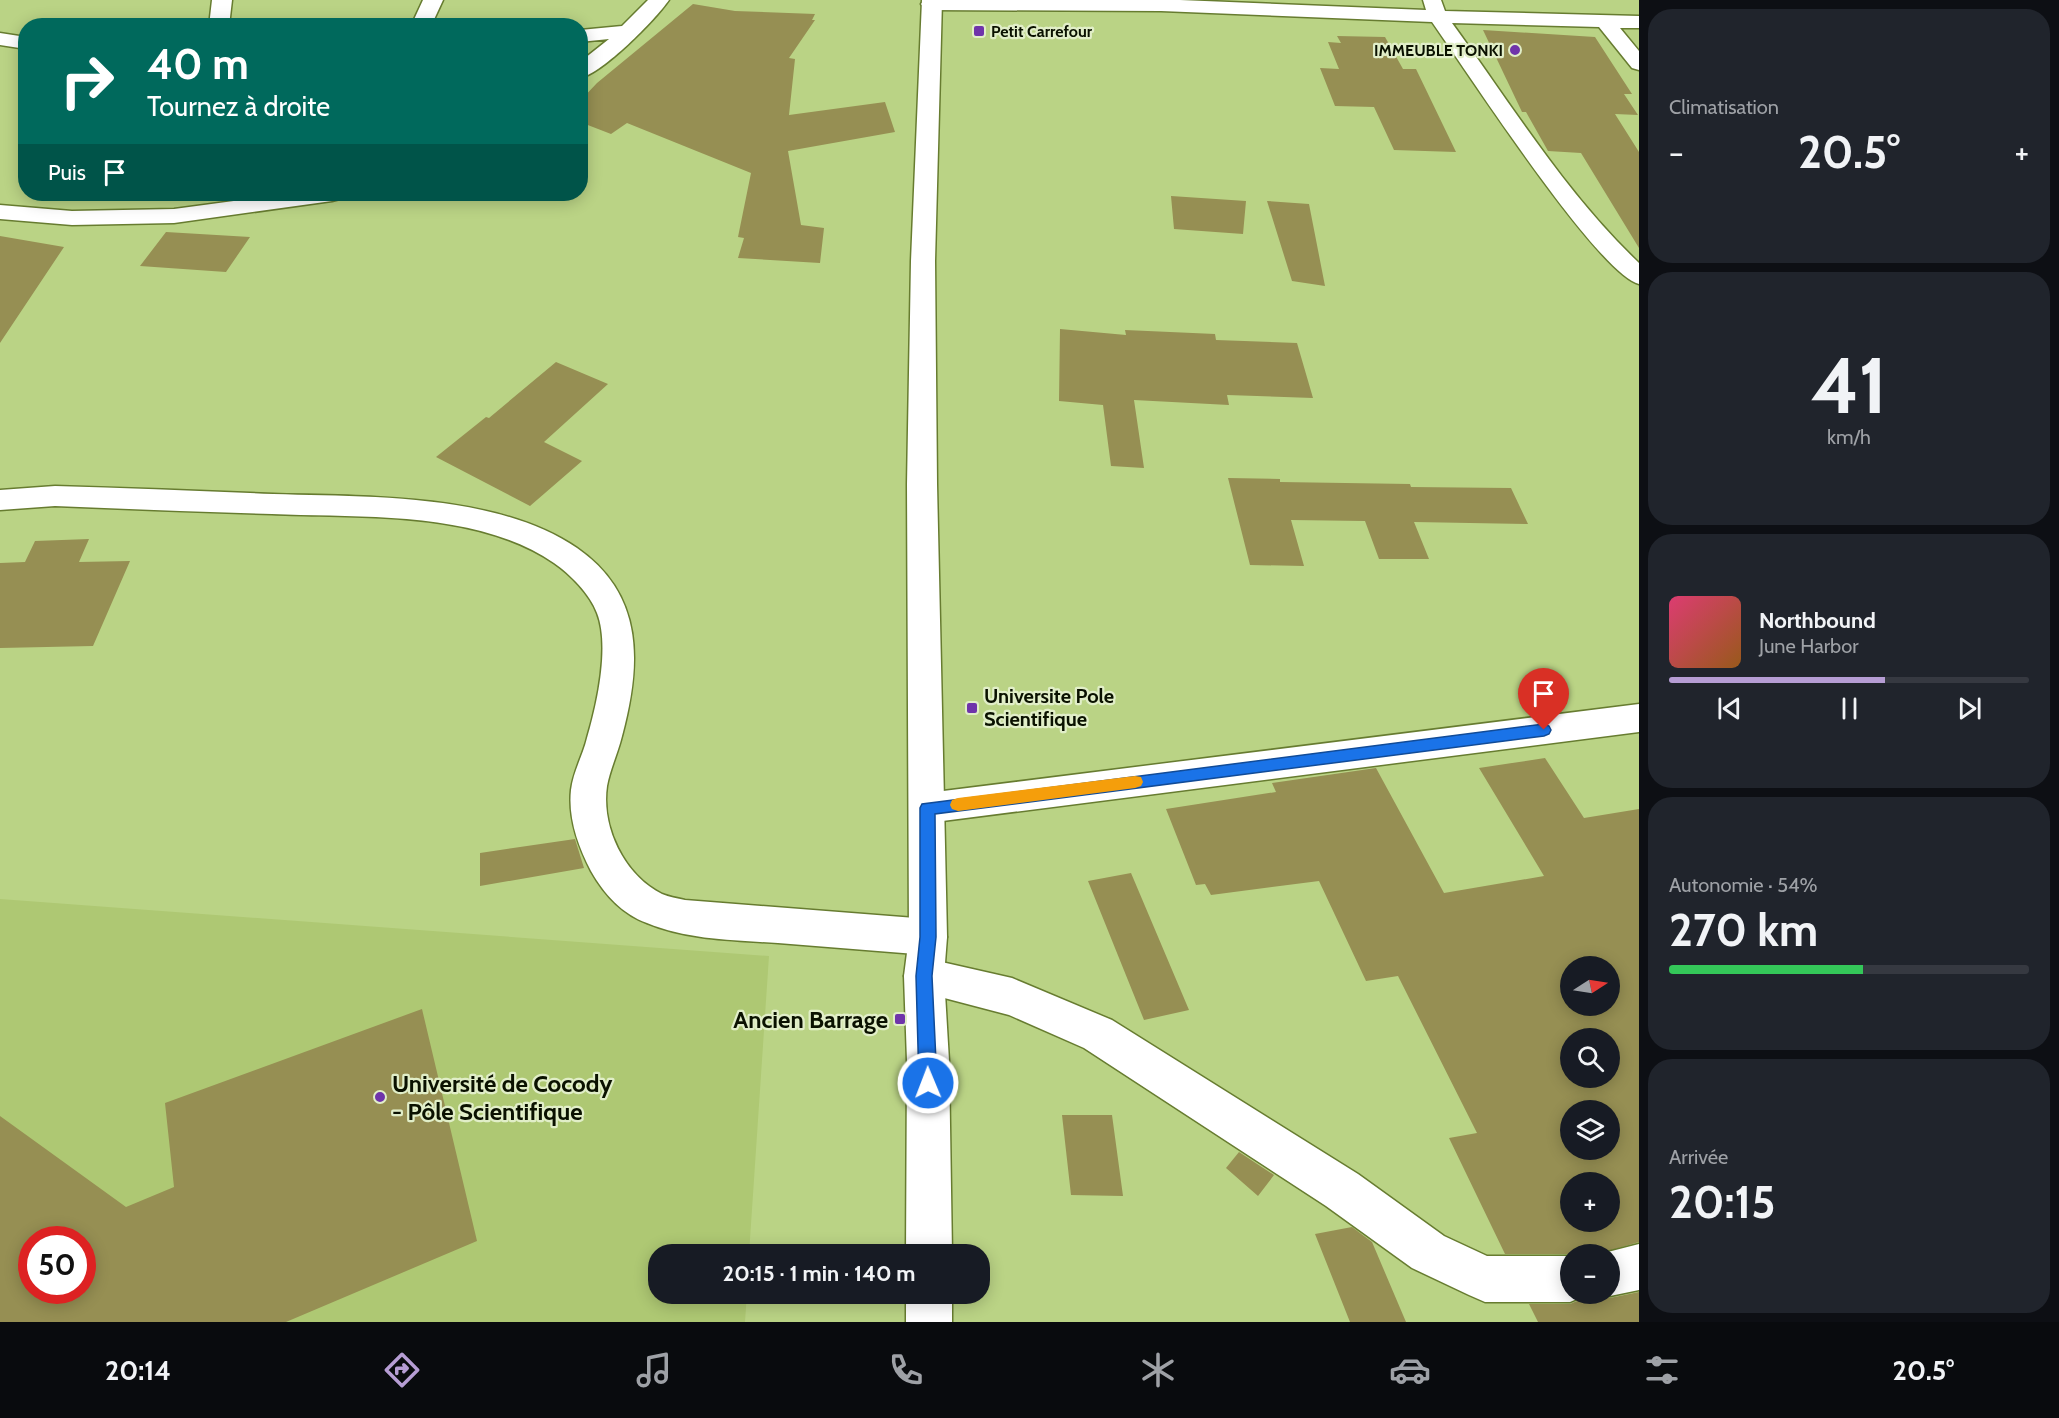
<!DOCTYPE html>
<html lang="fr">
<meta charset="utf-8">
<style>
body{margin:0;font-family:Cabin,sans-serif;background:#20242c;color:#f1f3f6;height:100vh;display:flex;flex-direction:column;font-size:22px;white-space:nowrap}
*{box-sizing:border-box;margin:0}
p{font-size:20px;color:#9ea1a6}
.icon{flex:none;width:33px;height:33px;fill:none;stroke:currentColor;stroke-width:2;stroke-linecap:round;stroke-linejoin:round}
.map{position:relative;flex:1;overflow:hidden}
.side{display:flex;flex-direction:column;gap:9px;padding:9px;background:#0d0f14;width:420px}
.side>*{flex:none}
.hud{position:absolute;left:18px;top:18px;width:570px;height:183px;border-radius:24px;box-shadow:0 3px 15px #0003;background:#00695c;color:#fff;overflow:hidden}
.needle{width:39px;rotate:78deg}
.tools{position:absolute;left:1560px;top:956px;display:grid;gap:12px}
.tools a{display:grid;place-items:center;width:60px;height:60px;border-radius:50%;background:#171b24;box-shadow:0 3px 15px #0003;font-size:30px}
.speed{position:absolute;left:18px;top:1226px;display:flex;gap:12px;font-size:30px;font-weight:700;text-align:center}
.speed>*{display:grid;place-content:center;width:78px;height:78px;border-radius:50%;background:#171b24;box-shadow:0 3px 15px #0003;line-height:1}
.speed .limit{border:9px solid #d22;background:#fff;color:#111}
.pin{position:absolute;display:grid;place-items:center;width:51px;height:51px;color:#fff;margin:-62px -26px;border-radius:50% 50% 50% 0;rotate:-45deg;box-shadow:0 0 6px #0007}
.pin .icon{rotate:45deg}
.me{position:absolute;width:66px;margin:-33px;rotate:359deg;stroke-linejoin:round;filter:drop-shadow(0 0 4px #0008)}
.turn{display:flex;align-items:center;gap:21px;height:126px;padding:0 30px;font-size:27px}
.turn .icon{width:78px;height:78px;stroke-width:2.5}
.turn b{display:block;font-size:42px;line-height:51px}
.then{display:flex;align-items:center;height:57px;padding:0 30px;background:#0003;gap:12px;font-size:22px}
.big{font-size:45px;font-weight:700;line-height:1.1}
.side .tile{flex:1;display:flex;flex-direction:column;justify-content:center;gap:9px;min-width:0;padding:0 21px;border-radius:24px;background:#20242c}
.side .dial{align-items:center;gap:0}
.dial b{font-size:78px;line-height:1}
.song{display:flex;align-items:center;gap:18px}
.cover{width:72px;height:72px;border-radius:9px;background:linear-gradient(135deg,hsl(340 70% 55%),hsl(30 70% 35%))}
.played{height:6px;border-radius:3px;background:linear-gradient(90deg,#b69dd4 60%,#363941 60%)}
.keys{display:flex;justify-content:space-around;direction:ltr}
.heat{display:flex;justify-content:space-between;align-items:center;font-size:33px;direction:ltr}
.charge{height:9px;border-radius:4px;background:linear-gradient(90deg,#34c759 54%,#363941 0)}
.trip{position:absolute;left:648px;top:1244px;width:342px;height:60px;border-radius:24px;background:#171b24;box-shadow:0 3px 15px #0003;font-weight:700;line-height:60px;text-align:center}
.tab-bar{display:flex;height:96px;justify-content:space-around;align-items:center;background:#090b0e;color:#9ea1a6}
.tab-bar .icon{width:42px;height:42px}
.tab-bar .current{color:#b69dd4}
.tab-bar b{font-size:27px;color:#f1f3f6}
main{display:flex;flex:1;min-height:0}
.map>svg:first-child{display:block}
.built{fill:#aec873;fill-rule:evenodd}
.building{fill:#968f53;fill-rule:evenodd}
.lines{fill:none;stroke-linecap:round;stroke-linejoin:round}
.street-casing{stroke:#677c30;stroke-width:3}
.secondary-casing{stroke:#677c30;stroke-width:3}
.street{fill:#fff;fill-rule:evenodd}
.secondary{fill:#fff;fill-rule:evenodd}
.route{fill:#1a73e8;stroke:#114b97;stroke-width:1.5}
.slow{fill:#f59e0b}
.poi-dot{fill:#6f34aa;stroke:#e1eec8;stroke-width:2}
.labels{text-anchor:middle;dominant-baseline:central;stroke-width:4.5;stroke-linejoin:round;paint-order:stroke}
.far-poi-label{font-size:16px;font-weight:bold;fill:#0a1100;stroke:#e1eec8;text-anchor:start}
.poi-label{font-size:20px;font-weight:bold;fill:#0a1100;stroke:#e1eec8;text-anchor:start}
.near-poi-label{font-size:24px;font-weight:bold;fill:#0a1100;stroke:#e1eec8;text-anchor:end}
</style>
<main>
<div class="map">
<svg width="1639" height="1322" viewBox="0 0 1639 1322">
<rect width="100%" height="100%" fill="#bad385"/>
<!-- built -->
<path class="built" d="M0,899L769,956L749,1254H658V1293H747L745,1322H0ZM32,1239H82V1290H32Z"/>
<!-- building -->
<path class="building" d="M693,4L735,11L815,14L812,20H815L789,58L795,59L789,115L885,102L895,132L788,151L801,225L824,228L820,263L738,258L744,238L738,237L751,173L627,123L611,134L580,122V101L597,83Z
M1483,30L1595,37L1632,94H1624L1638,115L1615,114L1639,152V248L1581,153L1548,151L1526,112H1522Z
M1337,36L1385,37L1403,69H1416L1456,152L1394,150L1374,107L1335,106L1320,68L1339,69L1328,42L1341,43Z
M1171,196L1246,201L1243,234L1174,229Z
M1267,201L1309,204L1325,286L1292,281Z
M166,232L250,237L226,272L140,266Z
M0,236L64,247L0,343Z
M1060,329L1126,335L1125,330L1215,334L1216,340L1297,343L1313,398L1227,395L1229,405L1134,400L1144,468L1111,466L1103,405L1059,401Z
M556,362L608,384L544,442L582,461L530,506L436,457L486,417L489,418Z
M1228,478L1280,479V482L1410,484L1411,487L1511,488L1528,524L1414,522L1429,559H1379L1365,521L1291,520L1304,566L1250,565Z
M89,539L79,562L130,561L93,646L0,648V563L25,562L35,541Z
M1545,758L1584,818L1639,809V1242L1598,1254H1505L1449,1138L1477,1133L1398,976L1366,981L1319,881L1211,895L1205,884L1196,885L1166,809L1276,792L1272,783L1376,768L1444,893L1544,876L1479,768ZM1570,966H1610V1005H1570ZM1570,1038H1610V1077H1570ZM1570,1110H1610V1149H1570ZM1570,1182H1610V1221H1570Z
M575,839L584,868L480,886V853Z
M1131,873L1189,1010L1144,1020L1088,881Z
M422,1009L477,1241L286,1322H0V1116L126,1207L174,1187L165,1103ZM32,1239H82V1290H32Z
M1062,1115H1112L1123,1196L1071,1195Z
M1239,1152L1274,1175L1258,1196L1226,1168Z
M1352,1227L1372,1242L1406,1322H1350L1315,1234Z
M1639,1292V1322H1538L1529,1304H1570L1587,1297L1589,1293H1601L1610,1298Z"/>
<g class="lines">
<defs>
<path id="street" d="M212,0H232L229,26H209Z
M423,0H443L431,26H411Z
M648,0H669C655,20 603,73 580,78V62L609,39L580,42V30L622,26Z
M924,0H1180L1426,10L1423,0H1441L1445,11L1639,16V28H1620L1639,51V70L1632,68L1599,27L1452,23C1511,104 1566,194 1639,263V284C1598,274 1464,67 1432,22L1161,11L931,10L924,8L921,4Z
M0,33L26,37V49L0,45Z
M285,194H344L340,199L332,201L174,223L72,225L0,219V205L72,211L174,209Z
M55,486C128,488 200,491 273,494C368,497 496,493 577,548C645,595 641,665 622,736C618,753 610,769 607,786C601,827 624,875 662,894C669,897 677,898 685,900L928,919L942,924L947,937L942,950L928,955C878,951 828,947 778,943C734,940 688,940 647,923C622,914 604,894 591,871C578,846 568,818 571,790C573,772 583,755 587,738C597,704 610,646 597,613C590,594 570,574 554,563C476,510 362,518 272,514C200,512 127,509 55,506L0,510V490Z
M1639,704V732L927,823L914,819L909,808L914,797L927,793Z
M924,958L1012,978L1112,1020L1358,1174L1444,1236L1487,1256H1570V1293H1587L1586,1295L1570,1302H1485L1469,1295L1412,1268L1326,1206L1084,1048L1009,1015L910,989L904,976L910,963Z
M1639,1244V1290L1610,1296L1603,1293H1610V1254H1600Z"/>
<path id="secondary" d="M922,0H942L935,261L937,484L947,937L944,976L949,1061L952,1254H906L907,1061L904,976L909,937L907,484L911,261Z
M906,1293H952V1322H906Z"/>
</defs>
<!-- street casing -->
<use href="#street" class="street-casing"/>
<!-- secondary casing -->
<use href="#secondary" class="secondary-casing"/>
<!-- street -->
<use href="#street" class="street"/>
<!-- secondary -->
<use href="#secondary" class="secondary"/>
</g>
<!-- route -->
<path class="route" d="M1544,724L1549,726L1551,730L1549,734L1544,736L935,814L936,937L932,976L937,1083L934,1089L928,1091L922,1089L919,1083L916,976L920,937V808L922,804Z"/>
<!-- slow -->
<path class="slow" d="M1135,776L1141,777L1143,782L1141,786L1135,788L958,811L952,809L950,805L952,800L958,798Z"/>
<!-- markers -->
<g class="poi-dot">
<rect x="973" y="25" width="12" height="12" rx="3"/>
<circle cx="1515" cy="50" r="6"/>
<rect x="966" y="702" width="12" height="12" rx="3"/>
<rect x="894" y="1013" width="12" height="12" rx="3"/>
<circle cx="380" cy="1097" r="6"/>
</g>
<g class="labels">
<!-- far-poi labels -->
<g class="far-poi-label">
<text x="991" y="31">Petit Carrefour</text>
<text x="1503" y="50" text-anchor="end">IMMEUBLE TONKI</text>
</g>
<!-- poi labels -->
<g class="poi-label">
<text x="984" y="696">Universite Pole<tspan x="984" dy="23">Scientifique</tspan></text>
</g>
<!-- near-poi labels -->
<g class="near-poi-label">
<text x="888" y="1019">Ancien Barrage</text>
<text x="392" y="1083" text-anchor="start">Université de Cocody<tspan x="392" dy="28">- Pôle Scientifique</tspan></text>
</g>
</g>
</svg>
<div class="tools">
<a><svg class="needle" viewBox="-14 -14 28 28"><path d="M0-13l5 13h-10z" fill="#e53935"/><path d="M0 13l5-13h-10z" fill="#9ea1a6"/></svg></a>
<a><svg class="icon" aria-label="search" viewBox="0 0 24 24"><circle cx="10" cy="10" r="6"/><path d="M15 15l6 6"/></svg></a>
<a><svg class="icon" aria-label="layers" viewBox="0 0 24 24"><path d="M12 4l9 5-9 5-9-5zM3 14l9 5 9-5"/></svg></a>
<a>+</a>
<a>−</a>
</div>
<div class="speed"><div class="limit">50</div></div>
<div class="pin" style="left:1544px;top:730px;background:#d93025"><svg class="icon" aria-label="arrive" viewBox="0 0 24 24"><path d="M6 21V4h12l-3 4 3 4H6"/></svg></div>
<svg class="me" style="left:928px;top:1083px" viewBox="-20 -20 40 40"><circle r="17" fill="#1a73e8" stroke="#fff" stroke-width="3"/><path d="M0-11L8 9 0 5-8 9z" fill="#fff"/></svg>
<div class="trip">20:15 · 1 min · 140 m</div>
<div class="hud">
<div class="turn"><svg class="icon" aria-label="right" viewBox="0 0 24 24"><path d="M7 20v-9h11M14 6l5 5-5 5"/></svg><div><b>40 m</b>Tournez à droite</div></div>
<div class="then">Puis<svg class="icon" aria-label="arrive" viewBox="0 0 24 24"><path d="M6 21V4h12l-3 4 3 4H6"/></svg></div>
</div>
</div>
<section class="side">
<div class="tile"><p>Climatisation</p>
<div class="heat"><a>−</a><b class="big">20.5°</b><a>+</a></div>
</div>
<div class="tile dial"><b>41</b><p>km/h</p></div>
<div class="tile">
<div class="song"><i class="cover"></i><div><b>Northbound</b><p>June Harbor</p></div></div>
<div class="played"></div>
<div class="keys"><svg class="icon" aria-label="previous" viewBox="0 0 24 24"><path d="M18 5L8 12l10 7zM5 5v14"/></svg><svg class="icon" aria-label="pause" viewBox="0 0 24 24"><path d="M8 5v14M16 5v14"/></svg><svg class="icon" aria-label="next" viewBox="0 0 24 24"><path d="M6 5l10 7-10 7zM19 5v14"/></svg></div>
</div>
<div class="tile"><p>Autonomie · 54%</p><b class="big">270 km</b><div class="charge"></div></div>
<div class="tile"><p>Arrivée</p><b class="big">20:15</b></div>
</section>
</main>
<nav class="tab-bar">
<b>20:14</b>
<svg class="icon current" aria-label="directions" viewBox="0 0 24 24"><path d="M12 3l9 9-9 9-9-9zM9 14v-3h6M13 9l2 2-2 2"/></svg>
<svg class="icon" aria-label="music" viewBox="0 0 24 24"><path d="M9 18V5l10-2v13"/><circle cx="6" cy="18" r="3"/><circle cx="16" cy="16" r="3"/></svg>
<svg class="icon" aria-label="phone" viewBox="0 0 24 24"><path d="M5 4h4l2 5-3 2q2 4 5 5l2-3 5 2v4C11 20 4 13 5 4z"/></svg>
<svg class="icon" aria-label="climate" viewBox="0 0 24 24"><path d="M12 3v18M4 7l16 10M4 17L20 7"/></svg>
<svg class="icon" aria-label="car" viewBox="0 0 24 24"><path d="M5 17H2v-5l4-1 3-4h7l3 4 3 1v5h-3M9 17h6M6 11h13"/><circle cx="7" cy="17" r="2"/><circle cx="17" cy="17" r="2"/></svg>
<svg class="icon" aria-label="filters" viewBox="0 0 24 24"><path d="M4 7h16M4 17h16"/><circle cx="9" cy="7" r="2"/><circle cx="15" cy="17" r="2"/></svg>
<b>20.5°</b>
</nav>
